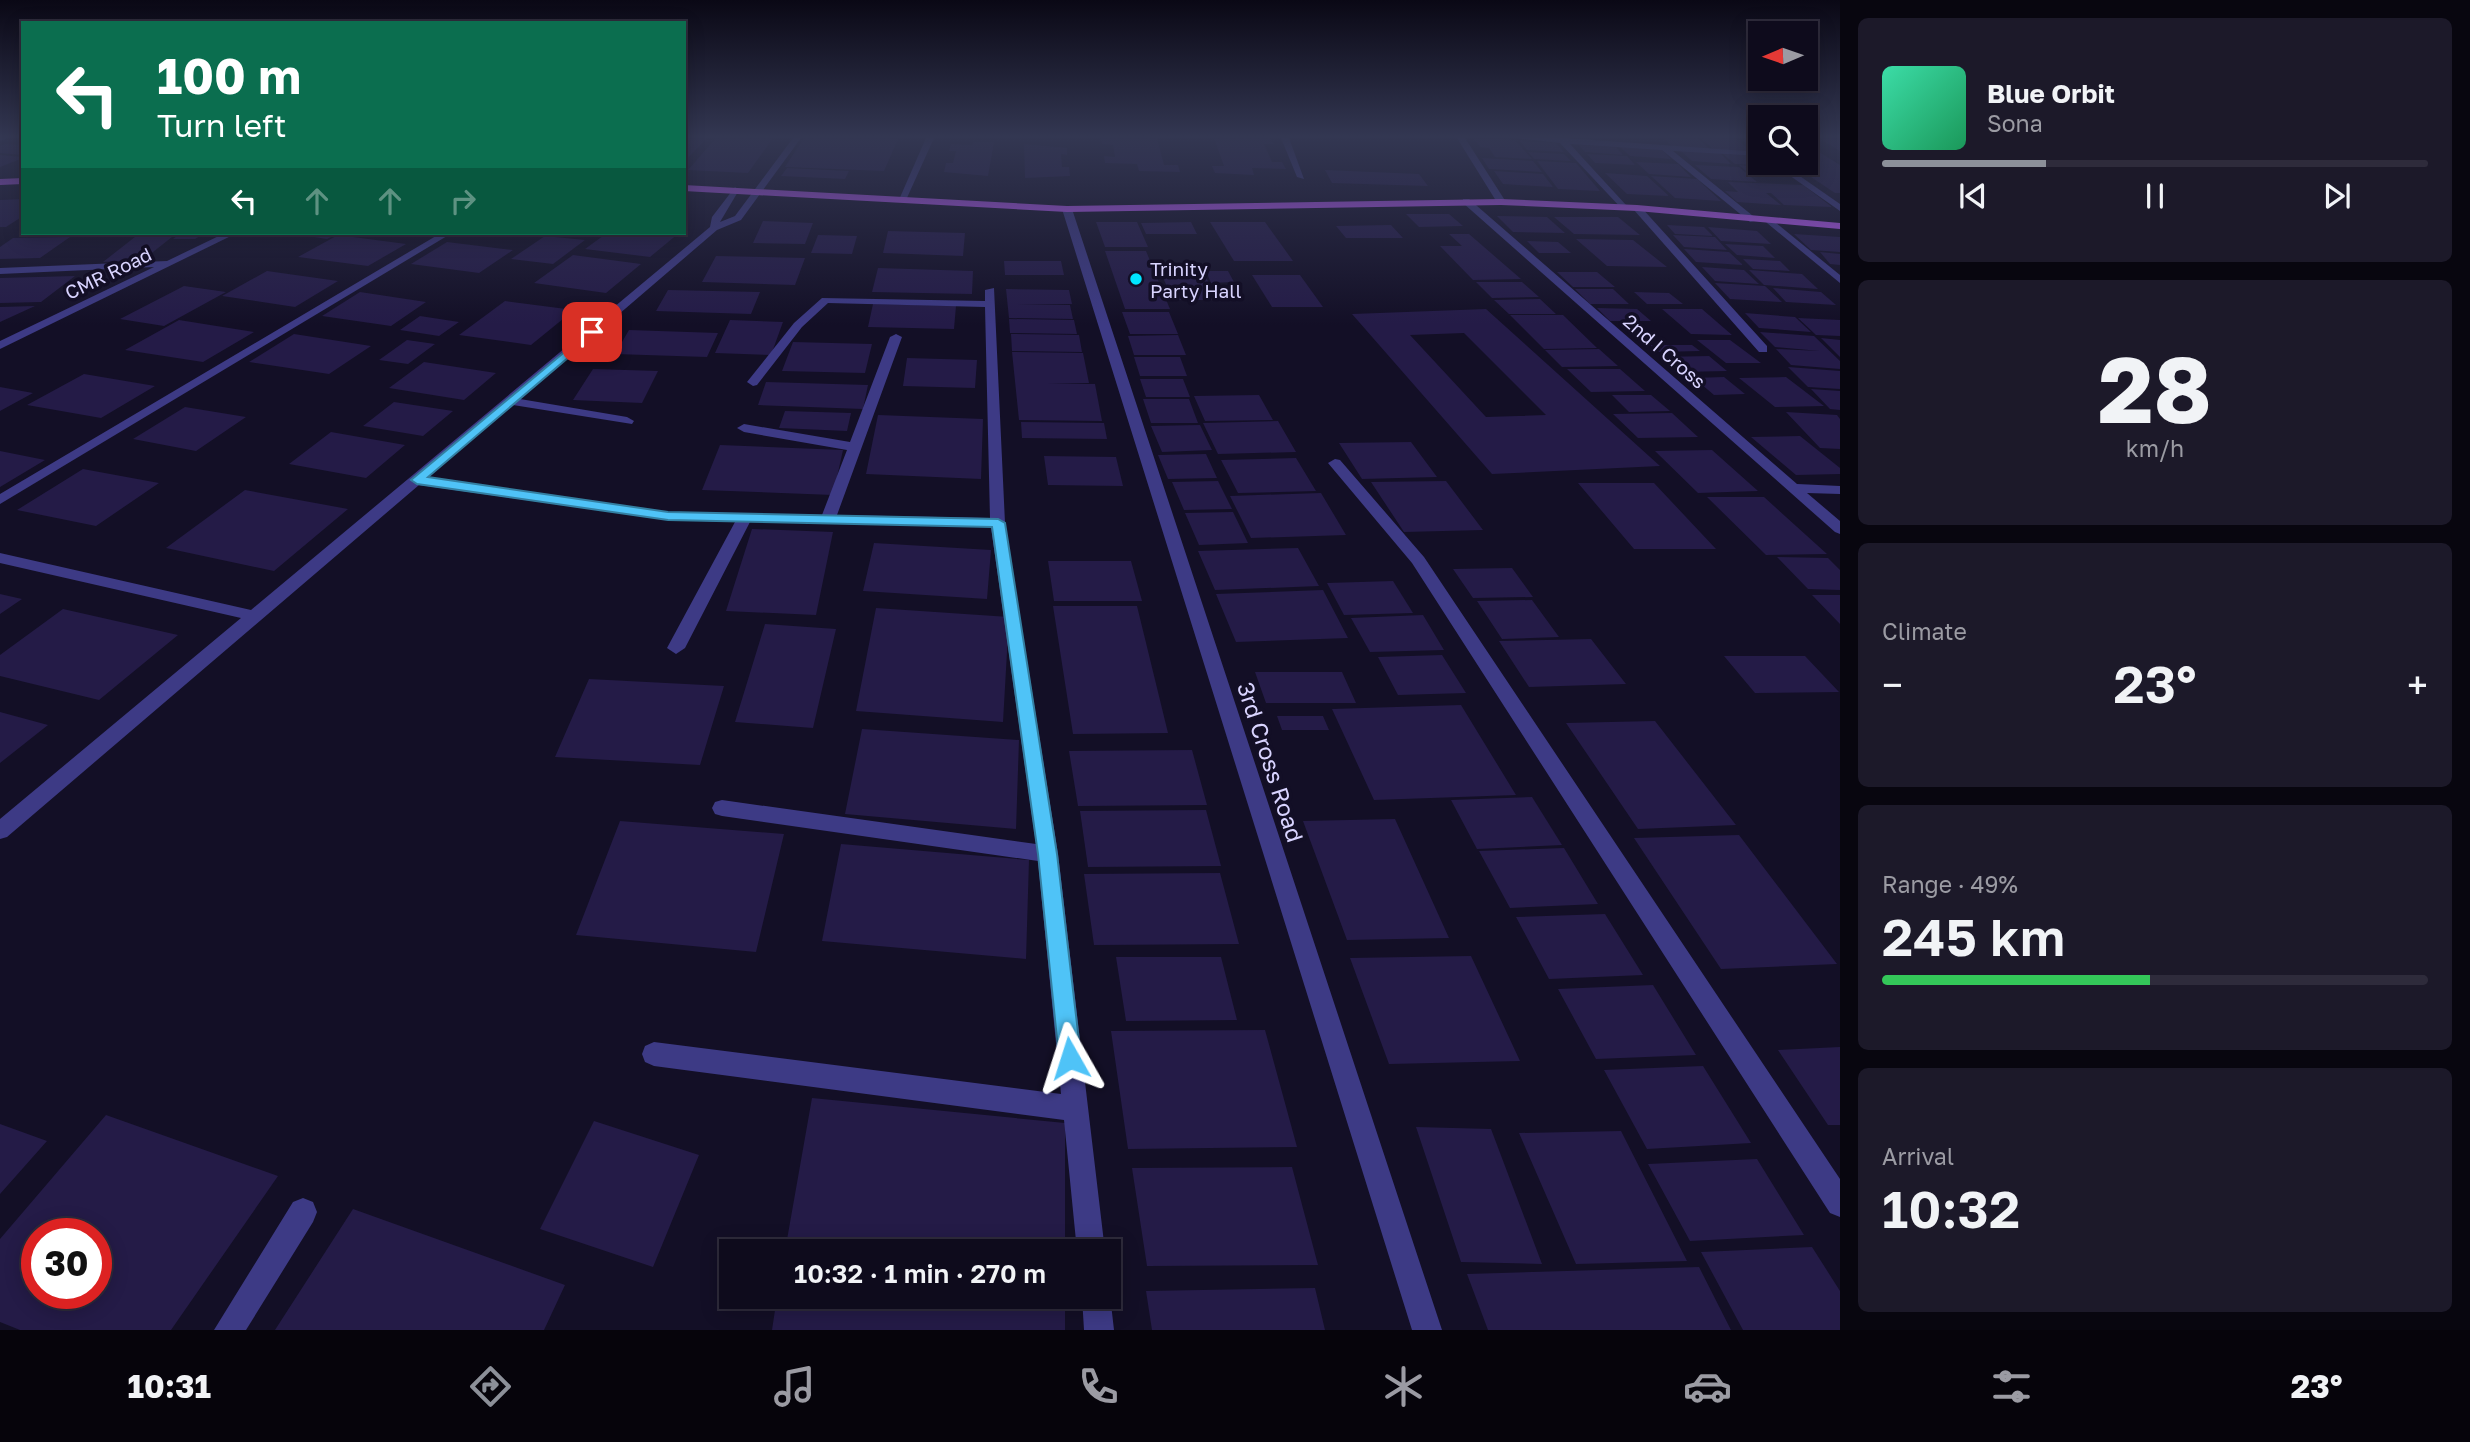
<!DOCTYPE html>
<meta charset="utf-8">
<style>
body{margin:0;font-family:"Golos Text",sans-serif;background:#1c1929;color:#f1f3f6;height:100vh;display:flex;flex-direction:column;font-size:26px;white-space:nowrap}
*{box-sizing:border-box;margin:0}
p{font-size:23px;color:#9b9ba3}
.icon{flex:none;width:38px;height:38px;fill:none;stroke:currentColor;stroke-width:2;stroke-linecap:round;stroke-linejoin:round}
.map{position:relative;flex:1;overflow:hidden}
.side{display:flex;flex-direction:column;gap:18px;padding:18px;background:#08060f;width:630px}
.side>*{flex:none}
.banner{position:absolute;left:21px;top:21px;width:665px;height:214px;border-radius:0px;box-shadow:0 4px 18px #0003,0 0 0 2px #2e2b3b;background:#0b6e4f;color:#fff;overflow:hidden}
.needle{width:46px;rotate:268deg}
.controls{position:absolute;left:1748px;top:21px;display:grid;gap:14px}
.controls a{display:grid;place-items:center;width:70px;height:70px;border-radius:0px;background:#0e0b1c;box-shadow:0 4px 18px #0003,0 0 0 2px #2e2b3b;font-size:35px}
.speed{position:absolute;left:21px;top:1218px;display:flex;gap:14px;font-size:35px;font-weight:700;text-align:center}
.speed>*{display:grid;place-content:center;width:91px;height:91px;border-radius:50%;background:#0e0b1c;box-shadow:0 4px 18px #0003,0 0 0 2px #2e2b3b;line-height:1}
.speed .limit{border:10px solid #d22;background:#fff;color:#111}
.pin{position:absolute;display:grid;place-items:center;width:60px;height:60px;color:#fff;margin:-30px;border-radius:14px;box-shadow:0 4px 10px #0006}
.me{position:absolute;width:77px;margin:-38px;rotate:354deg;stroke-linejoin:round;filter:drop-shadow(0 0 5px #0008)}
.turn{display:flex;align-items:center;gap:24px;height:147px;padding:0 21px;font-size:32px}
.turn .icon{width:91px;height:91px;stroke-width:2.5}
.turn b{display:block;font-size:49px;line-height:60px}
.lanes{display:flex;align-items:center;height:66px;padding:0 21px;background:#0003;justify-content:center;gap:35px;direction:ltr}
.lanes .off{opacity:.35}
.big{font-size:52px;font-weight:600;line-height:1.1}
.side .tile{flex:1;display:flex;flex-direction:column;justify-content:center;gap:10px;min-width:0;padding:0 24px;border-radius:10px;background:#1c1929}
.side .dial{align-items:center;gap:0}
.dial b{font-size:91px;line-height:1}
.song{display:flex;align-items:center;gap:21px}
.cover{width:84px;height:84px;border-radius:10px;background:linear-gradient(135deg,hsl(160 70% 55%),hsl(150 70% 35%))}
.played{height:7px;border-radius:4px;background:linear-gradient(90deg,#8c9099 30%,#2e2b3b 30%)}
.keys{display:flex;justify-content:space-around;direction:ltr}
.heat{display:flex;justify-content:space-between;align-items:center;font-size:38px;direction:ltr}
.charge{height:10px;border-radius:5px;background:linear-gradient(90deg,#34c759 49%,#2e2b3b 0)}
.trip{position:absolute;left:719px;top:1239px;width:402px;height:70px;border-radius:0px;background:#0e0b1c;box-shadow:0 4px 18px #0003,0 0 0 2px #2e2b3b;font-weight:600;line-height:70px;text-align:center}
.menu{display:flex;height:112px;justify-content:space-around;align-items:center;background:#06040b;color:#9b9ba3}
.menu .icon{width:49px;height:49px}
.menu .selected{color:#8c9099}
.menu b{font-size:32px;color:#f1f3f6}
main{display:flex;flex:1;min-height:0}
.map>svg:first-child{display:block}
.building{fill:#241b47;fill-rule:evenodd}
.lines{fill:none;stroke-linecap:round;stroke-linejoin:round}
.minor{fill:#3d3a85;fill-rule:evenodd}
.major{fill:#c25bff;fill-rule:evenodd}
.route{fill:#4fc3f7;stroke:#337fa1;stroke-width:2}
.poi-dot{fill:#00e5ff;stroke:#130f26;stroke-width:2.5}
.labels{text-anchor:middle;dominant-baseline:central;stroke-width:7;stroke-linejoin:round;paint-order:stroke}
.far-poi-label{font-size:19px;fill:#d9d4ff;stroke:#130f26;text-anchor:start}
.far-street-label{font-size:19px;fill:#d9d4ff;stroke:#130f26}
.street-label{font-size:23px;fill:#d9d4ff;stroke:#130f26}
</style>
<main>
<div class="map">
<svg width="1840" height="1330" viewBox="0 0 1840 1330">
<rect width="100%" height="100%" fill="#130f26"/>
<!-- building -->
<path class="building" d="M684,138H707L684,162Z
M716,138H773L748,173L688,170Z
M804,138H891L898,139L884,171L785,167Z
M1101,138H1157L1164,165H1178L1180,172L1139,171L1137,164L1105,163L1104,156L1115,157L1113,145L1102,144Z
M1214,138H1270L1274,144H1264L1272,162H1282L1286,169L1252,168L1254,175L1215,173L1212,166H1224Z
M1474,138L1515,140L1532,159L1495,157L1489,148L1480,147Z
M1664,138H1698L1711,150L1674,148Z
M1700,138H1735L1752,152L1714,150Z
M1819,138H1840V151Z
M1520,141L1556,143L1564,152L1527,150Z
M973,142H994L988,176L944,172L946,163H953L956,151H949L951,144L972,145Z
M5,144L23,145V155L0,153V146Z
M1024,144L1067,148V155L1061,154L1062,167H1069L1070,176L1025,178Z
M1806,144L1840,165V193H1835L1790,163H1806Z
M1579,145L1616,147L1623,155L1585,152Z
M1620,147L1661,149L1671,159L1630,156Z
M1681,151L1720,153L1731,164L1692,161Z
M1528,152L1564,154L1571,161L1534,159Z
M1587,154L1627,156L1635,165L1595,163Z
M1723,154L1760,156V163H1772L1776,166L1735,164Z
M0,155L23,157V158L0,167Z
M1482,158L1533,161L1542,172L1489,169Z
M1537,161L1576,163L1600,191L1558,189Z
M1636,162L1678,164L1691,177L1649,174Z
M1695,165L1739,167L1757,182L1711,179Z
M1739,165L1779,168L1792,177L1751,175Z
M787,168L849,171L845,179L781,176Z
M1325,170L1419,174L1428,186L1332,183Z
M1494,171L1543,174L1553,187L1503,184Z
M1605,173L1647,176L1669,196L1627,194Z
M1651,176L1697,179L1721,201L1675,198Z
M1728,182L1803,185L1832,207L1784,205L1771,193H1766L1781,205L1737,202L1725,191L1738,192Z
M23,199V216L6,227H0V200Z
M1406,214H1449L1463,226L1419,227Z
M1497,216L1547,217L1565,233L1513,232Z
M1554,217H1618L1640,235L1574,234Z
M763,221L813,223L805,244L753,243Z
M1096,222H1137L1148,247H1105Z
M1191,222L1197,234H1146L1141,223Z
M1210,222H1265L1293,261H1234Z
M1391,225L1403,238H1346L1336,226Z
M1667,225L1704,227L1713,236L1675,234Z
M1708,227L1757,231L1771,244L1721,241Z
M888,231L965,233L963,256L883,253Z
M140,233H177L143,260L103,262Z
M181,233H205L195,239H173Z
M288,233H339L327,239Z
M607,233H679L650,257L585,249Z
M1449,234H1469L1521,279L1473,280L1440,246H1462Z
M1794,234L1840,237V252L1811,250Z
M338,235L406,244L368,266L298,257Z
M818,235L857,236L852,254L811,253Z
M1673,235L1715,237L1727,250L1684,247Z
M545,236L585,240L553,264L511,259Z
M70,237L40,258L0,259V247L13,238Z
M1576,239L1633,240L1667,267L1607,266Z
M1527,241L1558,242L1571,253H1539Z
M447,242L513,250L479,273L411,264Z
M1725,244L1763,246L1775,258L1737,255Z
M1684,249L1729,252L1743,265L1696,262Z
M1105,251H1146L1170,309H1125Z
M1820,252L1840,254V265L1830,264Z
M573,255L641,264L606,293L534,283Z
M716,256L805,258L795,285L702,282Z
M1743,259L1780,261L1790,271L1753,269Z
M1004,261H1061L1064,275H1005Z
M1702,267L1744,270L1759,284L1715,281Z
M878,268L973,271L972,294L872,292Z
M1202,270L1218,300H1173L1160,271Z
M1749,270L1802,274L1818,289L1764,285Z
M267,271L338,281L295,307L222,296Z
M1206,271H1228L1234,282L1211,283Z
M1557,272H1597L1615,287H1573Z
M1252,275H1300L1323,307H1272Z
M75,276L41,302L0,303V278Z
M1476,282H1522L1539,297L1492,298Z
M1715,283L1765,286L1782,302L1730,299Z
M184,286L226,292L164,326L120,319Z
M1773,288L1821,292L1836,305L1786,302Z
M1006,289L1069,290L1072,304H1018L1070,305L1073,319L1009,318Z
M1575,289H1613L1629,304H1590Z
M668,290L760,292L751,314L656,311Z
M360,292L426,302L391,326L322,316Z
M1634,292L1669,293L1683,304H1647Z
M1540,299L1556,314H1509L1494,300Z
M505,301L574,310L531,345L459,335Z
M873,304L956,306L954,329L868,327Z
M35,306L0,322V307Z
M1597,308L1637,309L1651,321H1610Z
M1486,309L1660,466L1492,474L1352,314ZM1464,333L1546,415L1486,417L1410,335Z
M1662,309H1702L1732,335L1691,334Z
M1122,312H1169L1178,334H1130Z
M1745,313L1795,317L1811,332L1759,328Z
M1510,315H1563L1597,348L1544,349Z
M420,316L459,322L439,336L400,330Z
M1798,318L1840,320V336L1816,335Z
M1009,319L1074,320L1077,334L1010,333Z
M179,320L254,332L203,362L125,350Z
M730,320L783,322L771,355L715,353Z
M629,330L718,333L707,357L615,354Z
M1760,332L1814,336L1840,361V369L1791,365L1776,349L1820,351L1775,347Z
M294,334L371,346L329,374L249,362Z
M1011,334L1079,335L1082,352L1012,351Z
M1178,335L1186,355H1134L1128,336Z
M1821,338L1840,340V357Z
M407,340L435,344L408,364L379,360Z
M1697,340H1730L1761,363H1726Z
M793,342L872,344L865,373L782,371Z
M1650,345H1692L1700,351L1658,352Z
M1599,349L1618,366L1562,367L1545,350Z
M1012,352L1083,353L1089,383L1048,384H1095L1102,421L1019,420Z
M1709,356L1727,371L1680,372L1662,357Z
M1134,357H1180L1187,376H1140Z
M907,358L977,360L975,388L903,386Z
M424,362L496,373L464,400L389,388Z
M1788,367L1840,371V389L1808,387Z
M593,369L658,371L642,403L573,400Z
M1567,369H1620L1645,391L1591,392Z
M84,374L155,386L101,418L27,405Z
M1724,377L1745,394L1714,395L1694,378Z
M1786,377L1824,406L1775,407L1739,378Z
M1140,379H1183L1190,397H1146Z
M766,382L868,385L863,409L758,405Z
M0,387L33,393L0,411Z
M1811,389L1840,391V410L1830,409Z
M1259,395L1273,420L1205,421L1194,396Z
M1612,395H1651L1670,411L1629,412Z
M1143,399H1189L1198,423H1151Z
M394,402L453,411L423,436L363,426Z
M185,407L246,417L196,451L133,439Z
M785,411L851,413L847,431L779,428Z
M1786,412L1837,415L1840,419V449L1820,448Z
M1672,413L1698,437L1638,438L1613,414Z
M878,415L983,419L981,479L866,474Z
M1278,421L1296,452L1218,454L1203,423Z
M1021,422L1104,423L1107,439L1022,438Z
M1200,425L1212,450L1162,452L1151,426Z
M331,432L405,445L366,478L289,464Z
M1800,436L1840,468V474L1796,475L1751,437Z
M1411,442L1437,477L1362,479L1339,443Z
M720,445L843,450L833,495L702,490Z
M1712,450L1758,491L1698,493L1655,451Z
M0,451L45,460L0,487Z
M1206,454L1217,478L1168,479L1158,455Z
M1044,456L1116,457L1123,486L1048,485Z
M1296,458L1316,491L1238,493L1221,460Z
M83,469L159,483L96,526L17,510Z
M1218,481L1232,509L1184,510L1172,482Z
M1446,481L1483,530L1404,532L1371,482Z
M1578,483H1654L1716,549H1634Z
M245,490L348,509L274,571L166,548Z
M1321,493L1346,535L1251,538L1230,496Z
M1707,497H1764L1827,554L1766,555Z
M1233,512L1248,543L1199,545L1185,513Z
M752,529L833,532L816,615L726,611Z
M874,543L991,550L987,599L863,591Z
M1298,548L1319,586L1215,590L1198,551Z
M1777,557L1828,558L1840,570V590L1808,589Z
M1048,561H1131L1142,601H1054Z
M1512,568L1533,597L1473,598L1453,569Z
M1393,581L1413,613L1344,615L1327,583Z
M1323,590L1348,638L1236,642L1216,594Z
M0,594L22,599L0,614Z
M1812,595H1840V624Z
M1532,600L1559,637L1502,639L1477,601Z
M1053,606H1137L1168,733L1073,734Z
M876,608L1009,617L1003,722L856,711Z
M63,609L178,635L99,700L0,676V655Z
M1423,615L1444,650L1370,652L1351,618Z
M765,624L836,629L813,728L735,722Z
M1591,639L1626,684L1529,687L1499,641Z
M1442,655L1466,693L1398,695L1378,657Z
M1724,656H1805L1839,692L1755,693Z
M1255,672H1342L1356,703H1266Z
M589,679L724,686L700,765L555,757Z
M1461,705L1516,795L1374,800L1332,709Z
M0,712L48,725L0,763Z
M1277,716H1323L1329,730H1282Z
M1655,721L1736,825L1638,829L1566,723Z
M862,729L1019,740L1016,829L845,814Z
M1192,750L1207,805L1078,806L1069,751Z
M1532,797L1562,845L1477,849L1451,800Z
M1206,810L1221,866L1088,867L1080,811Z
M1395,819L1449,938L1347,940L1303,821Z
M620,821L784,834L756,952L576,935Z
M1739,835L1837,964L1721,969L1634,838Z
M841,844L1029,860L1026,959L822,941Z
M1564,848L1598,904L1510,908L1479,851Z
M1220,873L1239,944L1094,945L1084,874Z
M1605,914L1643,975L1549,979L1516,917Z
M1471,956L1520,1061L1389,1064L1350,958Z
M1116,957H1221L1237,1020L1126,1021Z
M1653,985L1696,1055L1596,1059L1558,989Z
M1265,1030L1297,1147L1128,1149L1111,1031Z
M1840,1047V1125H1828L1778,1050Z
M1703,1066L1751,1143L1647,1149L1604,1070Z
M812,1098L1065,1123V1251H785Z
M106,1115L278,1176L171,1330H20L0,1322V1239ZM37,1234H96V1293H37Z
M594,1121L699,1155L653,1267L540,1229Z
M0,1124L47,1141L0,1194Z
M1416,1127L1491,1129L1542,1264L1461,1262Z
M1621,1131L1687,1261L1576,1264L1519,1133Z
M1757,1159L1804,1235L1690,1241L1648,1164Z
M1292,1167L1318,1265L1147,1266L1132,1168Z
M353,1209L565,1285L544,1330H275Z
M1812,1247L1840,1291V1330H1743L1701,1252Z
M1699,1267L1731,1330H1488L1467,1274Z
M1315,1288L1325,1330H1152L1146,1291Z
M777,1297H1065V1330H772Z"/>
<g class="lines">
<!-- minor -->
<path class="minor" d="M0,138H7L0,141Z
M793,138H801L741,220L717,230L520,399L627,417L634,421L632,424L513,405L428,477L668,512L822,515L847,450L744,432L737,428L744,424L850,442L890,337L896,334L902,337L837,515L990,518L985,307L828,303L802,327L757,385L753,386L747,382L794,323L822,298L985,301V290L994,288L1005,523L1058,854L1105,1251H1077L1064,1120L654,1066L645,1062L642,1054L645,1046L654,1042L1061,1094L1038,861L722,816L715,814L712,808L715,802L722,800L1036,844L991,527L750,522L685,648L676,654L667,648L735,522L668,520L419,485L7,837L0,839V819L241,618L0,563V553L251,610L710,227L712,217L735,187L739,190L720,222L735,216Z
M926,138H934L906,200L898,202Z
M1281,138H1289L1304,179L1297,177Z
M1457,138H1465L1506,202L1504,204H1498Z
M1514,138H1565L1760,152V156L1673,151L1758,220L1750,222L1662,150L1570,144L1626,205V209L1623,210L1560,143Z
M1772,163H1781L1840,204V211Z
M1463,199H1469L1797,484L1840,486V494L1807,493L1840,521V534L1835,532L1463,203Z
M1067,206L1072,209L1442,1330H1412L1062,209Z
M1634,206H1640L1767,346V352H1759L1634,210Z
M1770,218L1840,275V283L1767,223L1765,221Z
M225,233H237L0,349V341L154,267L0,274V268L167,261Z
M441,233H452L0,504V494Z
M1335,459L1340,460L1424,557L1840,1179V1217L1830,1213L1412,563L1328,463Z
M303,1198L313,1202L317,1212L313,1222L246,1330H214L293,1202Z
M1110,1295L1114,1330H1084L1082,1297Z"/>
<!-- major -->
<path class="major" d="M23,178V184L0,185V179Z
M684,185L1067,206L1501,199L1637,205L1840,223V229L1637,211L1501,205L1067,212L684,191Z"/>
</g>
<!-- sky -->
<linearGradient id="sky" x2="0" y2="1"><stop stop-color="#0a0815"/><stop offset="0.42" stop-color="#333752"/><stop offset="1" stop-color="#333752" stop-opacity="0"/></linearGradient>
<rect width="1840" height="325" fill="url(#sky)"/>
<!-- route -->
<path class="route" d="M592,329L596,330V334L428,477L668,512L998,519L1005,523L1057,854L1081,1058L1078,1065L1070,1069L1062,1065L1059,1058L1038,854L992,527L668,520L417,484L411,480Z"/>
<!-- markers -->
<circle class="poi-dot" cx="1136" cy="279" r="7"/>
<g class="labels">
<!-- far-poi labels -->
<g class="far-poi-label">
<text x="1150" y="268">Trinity<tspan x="1150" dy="22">Party Hall</tspan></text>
</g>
<!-- far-street labels -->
<g class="far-street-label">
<text transform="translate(108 273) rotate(-26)">CMR Road</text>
<text transform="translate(1665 351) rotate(41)">2nd I Cross</text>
</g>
<!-- street labels -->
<g class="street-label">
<text transform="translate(1271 762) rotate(72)">3rd Cross Road</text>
</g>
</g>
</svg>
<div class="controls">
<a><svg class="needle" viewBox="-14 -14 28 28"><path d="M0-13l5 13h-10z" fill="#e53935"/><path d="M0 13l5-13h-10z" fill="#9b9ba3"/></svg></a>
<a><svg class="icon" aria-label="search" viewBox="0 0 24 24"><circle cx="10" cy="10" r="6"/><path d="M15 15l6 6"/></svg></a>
</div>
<div class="speed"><div class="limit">30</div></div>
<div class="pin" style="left:592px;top:332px;background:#d93025"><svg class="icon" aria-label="arrive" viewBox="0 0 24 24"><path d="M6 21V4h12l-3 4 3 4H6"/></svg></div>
<svg class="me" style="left:1070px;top:1058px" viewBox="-20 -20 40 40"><path d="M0-17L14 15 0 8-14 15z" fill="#4fc3f7" stroke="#fff" stroke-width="4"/></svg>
<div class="trip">10:32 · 1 min · 270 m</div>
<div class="banner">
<div class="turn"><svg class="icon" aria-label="left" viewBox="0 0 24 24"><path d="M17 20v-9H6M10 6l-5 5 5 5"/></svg><div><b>100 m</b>Turn left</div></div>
<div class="lanes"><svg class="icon" aria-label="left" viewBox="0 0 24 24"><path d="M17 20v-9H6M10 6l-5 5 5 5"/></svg><svg class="icon off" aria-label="ahead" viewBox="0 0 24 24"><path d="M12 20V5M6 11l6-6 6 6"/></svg><svg class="icon off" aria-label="ahead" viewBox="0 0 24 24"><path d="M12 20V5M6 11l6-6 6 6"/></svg><svg class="icon off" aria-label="right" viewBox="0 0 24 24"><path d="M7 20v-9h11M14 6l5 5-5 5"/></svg></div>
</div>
</div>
<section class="side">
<div class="tile">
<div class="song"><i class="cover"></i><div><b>Blue Orbit</b><p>Sona</p></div></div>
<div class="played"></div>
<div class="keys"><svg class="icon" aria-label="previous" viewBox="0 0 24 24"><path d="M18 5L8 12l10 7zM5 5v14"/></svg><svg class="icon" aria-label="pause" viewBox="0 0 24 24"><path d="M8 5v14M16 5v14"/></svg><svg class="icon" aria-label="next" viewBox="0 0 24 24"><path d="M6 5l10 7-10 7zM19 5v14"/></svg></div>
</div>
<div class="tile dial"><b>28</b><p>km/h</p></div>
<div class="tile"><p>Climate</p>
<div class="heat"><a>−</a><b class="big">23°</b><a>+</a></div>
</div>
<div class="tile"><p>Range · 49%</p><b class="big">245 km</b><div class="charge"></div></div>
<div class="tile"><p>Arrival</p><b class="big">10:32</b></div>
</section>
</main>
<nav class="menu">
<b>10:31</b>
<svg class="icon selected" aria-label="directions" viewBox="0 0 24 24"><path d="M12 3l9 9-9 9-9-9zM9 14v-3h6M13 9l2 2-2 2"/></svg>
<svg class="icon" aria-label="music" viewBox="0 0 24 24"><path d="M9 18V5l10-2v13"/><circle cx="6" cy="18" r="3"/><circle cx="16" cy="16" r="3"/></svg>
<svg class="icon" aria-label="phone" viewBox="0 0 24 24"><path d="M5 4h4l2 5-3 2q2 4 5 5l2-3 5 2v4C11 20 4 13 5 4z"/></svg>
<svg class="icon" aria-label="climate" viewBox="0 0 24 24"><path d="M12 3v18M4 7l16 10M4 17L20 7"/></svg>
<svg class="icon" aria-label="car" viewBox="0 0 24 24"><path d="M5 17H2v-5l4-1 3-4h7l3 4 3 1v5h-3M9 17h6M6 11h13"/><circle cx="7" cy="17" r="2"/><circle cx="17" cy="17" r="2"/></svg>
<svg class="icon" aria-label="filters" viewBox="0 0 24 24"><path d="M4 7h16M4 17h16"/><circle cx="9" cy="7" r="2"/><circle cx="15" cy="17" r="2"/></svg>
<b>23°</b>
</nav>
